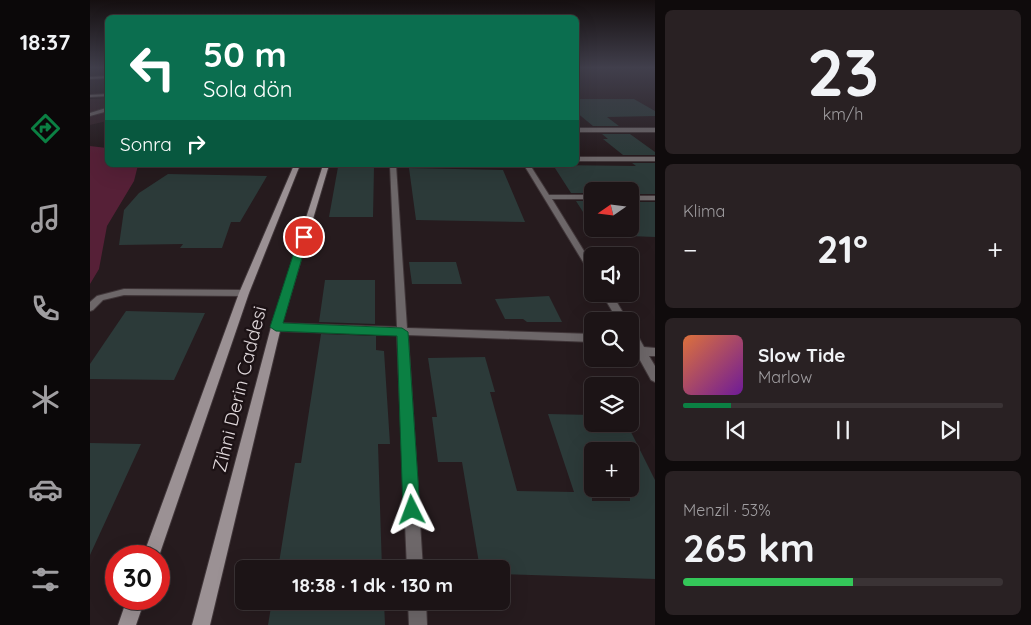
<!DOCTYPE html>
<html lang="tr">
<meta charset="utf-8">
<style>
body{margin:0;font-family:Quicksand,sans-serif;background:#292123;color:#f1f3f6;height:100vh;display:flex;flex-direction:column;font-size:19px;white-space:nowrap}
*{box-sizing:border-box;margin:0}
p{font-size:16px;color:#a09ea1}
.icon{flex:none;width:28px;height:28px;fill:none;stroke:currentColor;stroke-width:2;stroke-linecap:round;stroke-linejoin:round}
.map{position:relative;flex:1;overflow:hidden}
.drawer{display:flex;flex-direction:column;gap:10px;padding:10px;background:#0f0b0c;width:376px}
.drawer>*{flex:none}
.hud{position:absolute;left:15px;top:15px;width:474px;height:152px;border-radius:8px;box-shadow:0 5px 20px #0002,0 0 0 1px #3a3335;background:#0b6e4f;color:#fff;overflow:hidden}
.needle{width:32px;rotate:256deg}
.tools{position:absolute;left:494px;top:182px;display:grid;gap:10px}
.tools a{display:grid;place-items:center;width:55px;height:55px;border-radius:8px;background:#1c1416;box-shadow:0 5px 20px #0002,0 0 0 1px #3a3335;font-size:25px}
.speed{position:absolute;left:15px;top:545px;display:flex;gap:10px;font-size:25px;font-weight:700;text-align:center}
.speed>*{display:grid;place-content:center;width:65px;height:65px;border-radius:50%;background:#1c1416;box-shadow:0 5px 20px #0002,0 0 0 1px #3a3335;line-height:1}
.speed .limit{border:8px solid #d22;background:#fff;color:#111}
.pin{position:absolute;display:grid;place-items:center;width:42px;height:42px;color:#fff;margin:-21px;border:2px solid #fff;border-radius:50%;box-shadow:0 1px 5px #0007}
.me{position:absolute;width:55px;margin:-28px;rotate:357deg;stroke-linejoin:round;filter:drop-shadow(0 0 4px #0008)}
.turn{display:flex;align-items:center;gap:18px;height:105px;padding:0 15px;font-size:22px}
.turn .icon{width:65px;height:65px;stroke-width:2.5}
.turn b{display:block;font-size:35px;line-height:42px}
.then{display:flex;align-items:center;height:48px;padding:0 15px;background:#0003;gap:10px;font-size:19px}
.big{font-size:38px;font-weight:800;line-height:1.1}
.drawer .widget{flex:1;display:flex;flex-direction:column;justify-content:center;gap:8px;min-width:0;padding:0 18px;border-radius:8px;background:#292123}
.drawer .dial{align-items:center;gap:0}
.dial b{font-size:65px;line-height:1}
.song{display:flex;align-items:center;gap:15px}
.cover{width:60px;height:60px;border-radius:8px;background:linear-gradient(135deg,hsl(20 70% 55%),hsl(280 70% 35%))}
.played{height:5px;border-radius:2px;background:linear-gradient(90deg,#0b8043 15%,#3a3335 15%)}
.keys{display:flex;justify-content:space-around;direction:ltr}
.heat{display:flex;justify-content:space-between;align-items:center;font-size:28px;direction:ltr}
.charge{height:8px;border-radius:4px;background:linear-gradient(90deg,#34c759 53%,#3a3335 0)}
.trip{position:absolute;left:145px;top:560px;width:275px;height:50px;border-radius:8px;background:#1c1416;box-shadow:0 5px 20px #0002,0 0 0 1px #3a3335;font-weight:800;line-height:50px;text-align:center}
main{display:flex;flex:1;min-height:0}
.tabs{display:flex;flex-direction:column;width:90px;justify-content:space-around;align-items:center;background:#0b0809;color:#a09ea1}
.tabs .icon{width:35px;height:35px}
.tabs .current{color:#0b8043}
.tabs b{font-size:22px;color:#f1f3f6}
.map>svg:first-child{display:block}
.built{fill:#342329}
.green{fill:#562037}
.building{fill:#2c3a39;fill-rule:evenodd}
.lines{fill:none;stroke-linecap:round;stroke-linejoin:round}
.lane-casing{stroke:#403639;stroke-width:2}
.street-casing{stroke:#403639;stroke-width:2}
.secondary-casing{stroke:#403639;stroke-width:2}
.lane{fill:#6d6769;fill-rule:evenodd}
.street{fill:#6d6769;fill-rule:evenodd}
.secondary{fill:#9b9194;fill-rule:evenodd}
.route{fill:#0b8043;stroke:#07532c}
.labels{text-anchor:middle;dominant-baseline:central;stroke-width:5;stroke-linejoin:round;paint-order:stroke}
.near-street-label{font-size:19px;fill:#e2dadd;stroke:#1c1215}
</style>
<main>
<nav class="tabs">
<b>18:37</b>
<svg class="icon current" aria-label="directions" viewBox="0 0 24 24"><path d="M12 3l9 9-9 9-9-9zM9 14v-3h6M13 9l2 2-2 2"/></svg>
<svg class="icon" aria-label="music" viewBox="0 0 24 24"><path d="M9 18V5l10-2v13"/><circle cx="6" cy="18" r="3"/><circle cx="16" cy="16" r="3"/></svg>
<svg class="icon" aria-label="phone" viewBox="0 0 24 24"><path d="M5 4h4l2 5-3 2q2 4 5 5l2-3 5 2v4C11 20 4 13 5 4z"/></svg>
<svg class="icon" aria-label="climate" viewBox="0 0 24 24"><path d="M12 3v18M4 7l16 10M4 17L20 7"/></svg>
<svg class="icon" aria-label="car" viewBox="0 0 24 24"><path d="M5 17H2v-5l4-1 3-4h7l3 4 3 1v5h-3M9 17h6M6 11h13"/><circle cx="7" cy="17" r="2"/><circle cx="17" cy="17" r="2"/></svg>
<svg class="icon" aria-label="filters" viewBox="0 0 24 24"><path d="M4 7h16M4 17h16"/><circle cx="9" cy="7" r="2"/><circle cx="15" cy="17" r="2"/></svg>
</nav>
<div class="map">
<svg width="565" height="625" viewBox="0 0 565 625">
<rect width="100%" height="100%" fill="#261b1e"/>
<!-- built -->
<path class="built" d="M17,98V121L0,125V99Z"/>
<!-- green -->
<path class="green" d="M0,146L17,148L18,165H48L44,181L17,226L9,269L0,284Z"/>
<!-- building -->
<path class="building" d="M486,99H544L565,111V116L517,117L529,126H503L486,112Z
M512,134H540L565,152V155H533L513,139H518Z
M542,163H565V194H540V189L502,188V193H481L463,165L546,166Z
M248,167H284L283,217H239Z
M319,168L413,170L435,222L326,220Z
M78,174L177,176L150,222H141L132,248H90L93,244L29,245L34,210L49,193Z
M486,201H502V226Z
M540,202H565V237L540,236Z
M319,262H366L372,284H322Z
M235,280H285V324L229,322Z
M459,296L472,322H437L433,319H415L405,299Z
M36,311L115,313L84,380L0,379V364Z
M231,334L286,336V350L294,351L300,444H288L292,569H188L205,463H211Z
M395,357L405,392H400L427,491L484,492L458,414L502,415V424H537L565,480V579L411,574V569H390L372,462H348L342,417H347L338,358ZM502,451H540V501H502Z
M0,443L51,444L0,555Z
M182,601H294L295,625H178Z"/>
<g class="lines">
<defs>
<path id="lane" d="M16,108L18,111L0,116V113Z"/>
<path id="street" d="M18,76V78L0,79V77Z
M18,94V96L0,97V95Z
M486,128H565V132H486Z
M486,157H565V161H486Z
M300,165H306L317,328L502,334V342L318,335L333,569H317L307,335L186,331L181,327L186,323L307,327Z
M434,165H440L459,195H502V199H462L502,264V273L498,270Z
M540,196H565V200H540Z
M34,289L154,290L159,293L154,296L34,295L13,300L3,310L0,311V302L7,296Z
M512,294H522L538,321H528Z
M540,328L544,329L554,347L565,348V356H559L565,366V382L561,380L540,342Z
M318,601H336L337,625H319Z"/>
<path id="secondary" d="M204,165H210L159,293L69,556H53L149,293Z
M233,165H239L191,327L120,625H102L181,327Z
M37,599H55L46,625H28Z"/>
</defs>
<!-- lane casing -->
<use href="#lane" class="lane-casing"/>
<!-- street casing -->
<use href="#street" class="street-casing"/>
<!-- secondary casing -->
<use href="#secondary" class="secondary-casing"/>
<!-- lane -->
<use href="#lane" class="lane"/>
<!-- street -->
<use href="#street" class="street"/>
<!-- secondary -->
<use href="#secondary" class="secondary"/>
</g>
<!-- sky -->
<linearGradient id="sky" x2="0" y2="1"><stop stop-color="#150f10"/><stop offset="0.44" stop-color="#413f4c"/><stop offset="1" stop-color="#413f4c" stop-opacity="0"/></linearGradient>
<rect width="565" height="154" fill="url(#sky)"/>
<!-- route -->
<path class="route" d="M214,234L218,237L193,323L312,328L318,332L330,510L328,516L322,518L316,516L313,510L307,336L186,331L180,327L209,237Z"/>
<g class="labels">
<!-- near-street labels -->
<g class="near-street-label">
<text transform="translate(149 389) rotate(-76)">Zihni Derin Caddesi</text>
</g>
</g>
</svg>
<div class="tools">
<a><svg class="needle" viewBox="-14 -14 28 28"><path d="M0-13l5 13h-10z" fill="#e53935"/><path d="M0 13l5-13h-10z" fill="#a09ea1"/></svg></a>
<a><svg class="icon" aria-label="sound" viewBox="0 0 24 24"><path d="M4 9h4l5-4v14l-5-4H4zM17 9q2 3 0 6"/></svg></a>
<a><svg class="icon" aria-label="search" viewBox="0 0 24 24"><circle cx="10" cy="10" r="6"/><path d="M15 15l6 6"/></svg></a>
<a><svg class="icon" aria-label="layers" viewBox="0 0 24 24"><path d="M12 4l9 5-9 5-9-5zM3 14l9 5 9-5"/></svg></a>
<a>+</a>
</div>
<div class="speed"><div class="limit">30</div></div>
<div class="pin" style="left:214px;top:237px;background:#d93025"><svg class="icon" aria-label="arrive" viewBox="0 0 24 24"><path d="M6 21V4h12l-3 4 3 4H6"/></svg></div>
<svg class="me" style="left:322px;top:510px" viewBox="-20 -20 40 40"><path d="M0-17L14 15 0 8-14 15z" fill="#0b8043" stroke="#fff" stroke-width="4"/></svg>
<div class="trip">18:38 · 1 dk · 130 m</div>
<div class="hud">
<div class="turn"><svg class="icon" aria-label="left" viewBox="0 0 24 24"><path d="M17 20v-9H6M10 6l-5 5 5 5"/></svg><div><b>50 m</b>Sola dön</div></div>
<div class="then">Sonra<svg class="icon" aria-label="right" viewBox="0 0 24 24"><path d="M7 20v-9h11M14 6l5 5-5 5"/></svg></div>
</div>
</div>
<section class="drawer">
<div class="widget dial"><b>23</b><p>km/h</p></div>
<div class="widget"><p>Klima</p>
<div class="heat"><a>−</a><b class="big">21°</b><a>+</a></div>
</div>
<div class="widget">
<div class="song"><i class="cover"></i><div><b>Slow Tide</b><p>Marlow</p></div></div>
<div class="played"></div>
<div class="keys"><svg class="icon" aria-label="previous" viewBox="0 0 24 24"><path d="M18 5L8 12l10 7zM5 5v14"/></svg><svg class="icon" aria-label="pause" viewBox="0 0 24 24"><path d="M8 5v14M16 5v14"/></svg><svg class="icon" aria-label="next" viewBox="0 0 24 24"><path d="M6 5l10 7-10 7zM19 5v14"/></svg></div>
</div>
<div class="widget"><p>Menzil · 53%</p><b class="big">265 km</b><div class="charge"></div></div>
</section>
</main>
